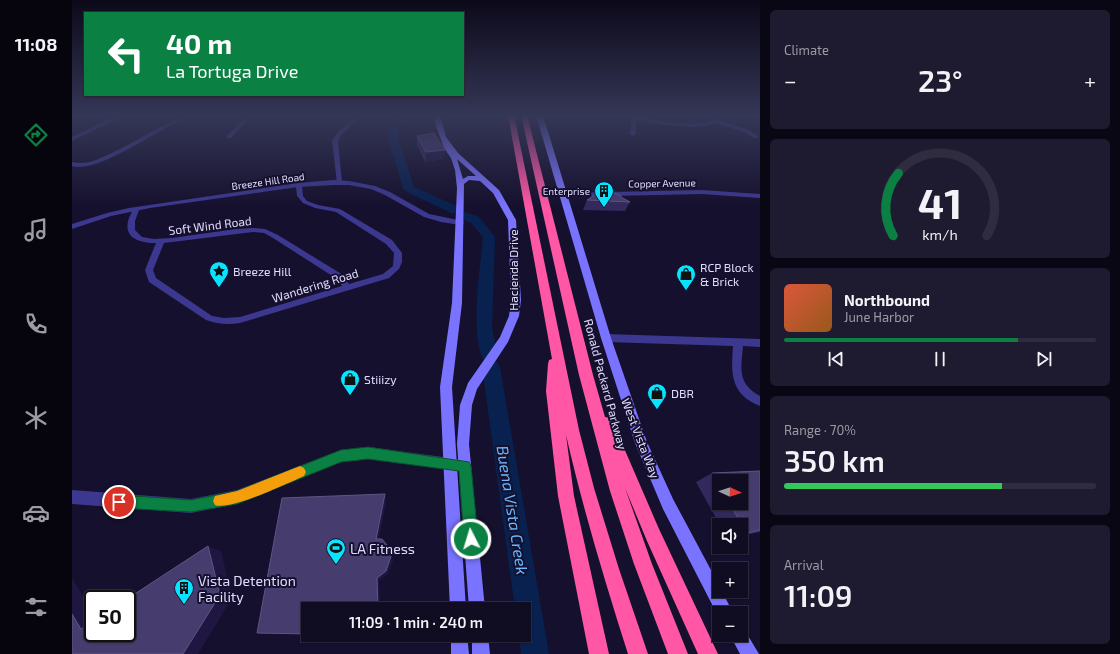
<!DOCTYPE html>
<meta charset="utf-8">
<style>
body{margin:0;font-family:"Exo 2",sans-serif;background:#1e1a2f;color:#f1f3f6;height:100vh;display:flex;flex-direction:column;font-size:15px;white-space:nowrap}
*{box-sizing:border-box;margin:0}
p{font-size:13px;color:#9c9ba5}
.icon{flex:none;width:22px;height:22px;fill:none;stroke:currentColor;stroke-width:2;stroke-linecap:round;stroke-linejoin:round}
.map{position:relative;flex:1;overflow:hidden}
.side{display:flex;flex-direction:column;gap:10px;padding:10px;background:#090713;width:360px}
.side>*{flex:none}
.banner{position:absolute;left:12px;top:12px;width:380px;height:84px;border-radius:0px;box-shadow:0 1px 3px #0004,0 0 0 1px #302c40;background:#0b8043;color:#fff;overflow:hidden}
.needle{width:26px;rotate:93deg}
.tools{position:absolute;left:640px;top:474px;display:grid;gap:8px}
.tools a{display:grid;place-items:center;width:36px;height:36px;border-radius:0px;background:#100c22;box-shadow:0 1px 3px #0004,0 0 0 1px #302c40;font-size:20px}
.speed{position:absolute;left:12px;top:590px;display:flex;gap:8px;font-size:20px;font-weight:700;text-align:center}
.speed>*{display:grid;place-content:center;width:52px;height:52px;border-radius:50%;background:#100c22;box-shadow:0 1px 3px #0004,0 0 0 1px #302c40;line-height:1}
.speed .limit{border:2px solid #111;border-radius:6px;background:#fff;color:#111}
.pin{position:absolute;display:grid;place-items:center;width:34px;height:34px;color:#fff;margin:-17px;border:2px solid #fff;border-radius:50%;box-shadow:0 1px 4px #0007}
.me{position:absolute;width:44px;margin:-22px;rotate:355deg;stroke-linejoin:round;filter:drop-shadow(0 0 3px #0008)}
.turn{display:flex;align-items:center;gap:14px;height:84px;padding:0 16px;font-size:18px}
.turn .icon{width:52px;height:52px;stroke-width:2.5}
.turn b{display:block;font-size:28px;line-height:34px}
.big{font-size:30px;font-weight:600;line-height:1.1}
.side .widget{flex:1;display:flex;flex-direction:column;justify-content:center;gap:6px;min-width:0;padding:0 14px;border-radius:6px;background:#1e1a2f}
.side .dial{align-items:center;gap:0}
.dial svg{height:104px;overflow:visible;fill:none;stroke:#302c40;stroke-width:7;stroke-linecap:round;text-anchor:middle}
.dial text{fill:#f1f3f6;stroke:none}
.song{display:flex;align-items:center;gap:12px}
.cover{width:48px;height:48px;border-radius:6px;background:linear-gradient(135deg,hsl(10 70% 55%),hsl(30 70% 35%))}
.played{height:4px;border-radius:2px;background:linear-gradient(90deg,#0b8043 75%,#302c40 75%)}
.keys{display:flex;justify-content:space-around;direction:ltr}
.heat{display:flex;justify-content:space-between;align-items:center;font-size:22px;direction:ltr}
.charge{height:6px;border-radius:3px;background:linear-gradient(90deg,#34c759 70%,#302c40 0)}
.trip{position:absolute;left:229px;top:602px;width:230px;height:40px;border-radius:0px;background:#100c22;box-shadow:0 1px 3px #0004,0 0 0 1px #302c40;font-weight:600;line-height:40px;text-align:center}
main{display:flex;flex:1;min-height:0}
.menu{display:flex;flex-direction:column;width:72px;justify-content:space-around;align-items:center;background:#06050e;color:#9c9ba5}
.menu .icon{width:28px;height:28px}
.menu .current{color:#0b8043}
.menu b{font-size:18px;color:#f1f3f6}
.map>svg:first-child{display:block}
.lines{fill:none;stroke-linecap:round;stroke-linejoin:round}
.river{fill:#08214f;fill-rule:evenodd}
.minor{fill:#3d388f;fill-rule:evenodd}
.tertiary{fill:#3d388f;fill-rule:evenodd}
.secondary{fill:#7973ff;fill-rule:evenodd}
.motorway{fill:#ff57a6;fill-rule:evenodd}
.wall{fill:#33295c;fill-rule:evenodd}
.shaded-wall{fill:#1f1742}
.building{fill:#463c6e;stroke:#5e5584}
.route{fill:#0b8043;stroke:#07532c}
.slow{fill:#f59e0b}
.labels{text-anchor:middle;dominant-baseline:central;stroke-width:4;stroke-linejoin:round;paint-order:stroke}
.far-street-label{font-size:10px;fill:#e1dcff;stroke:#15102d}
.far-poi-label{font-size:10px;fill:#e1dcff;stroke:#15102d;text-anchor:end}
.street-label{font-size:12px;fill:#e1dcff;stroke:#15102d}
.poi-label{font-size:12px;fill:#e1dcff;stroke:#15102d;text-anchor:start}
.near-poi-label{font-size:14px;fill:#e1dcff;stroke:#15102d;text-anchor:start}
.near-water-label{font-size:16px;font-style:italic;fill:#6ab8ff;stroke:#15102d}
</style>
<main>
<nav class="menu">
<b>11:08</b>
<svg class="icon current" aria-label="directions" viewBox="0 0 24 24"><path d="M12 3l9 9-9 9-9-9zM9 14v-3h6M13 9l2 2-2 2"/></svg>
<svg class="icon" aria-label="music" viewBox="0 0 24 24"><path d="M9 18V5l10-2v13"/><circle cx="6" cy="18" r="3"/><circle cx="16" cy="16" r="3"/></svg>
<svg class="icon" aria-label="phone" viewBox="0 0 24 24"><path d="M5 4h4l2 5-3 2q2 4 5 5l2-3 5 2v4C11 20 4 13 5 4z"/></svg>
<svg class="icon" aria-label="climate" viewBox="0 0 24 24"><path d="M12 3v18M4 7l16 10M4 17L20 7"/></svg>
<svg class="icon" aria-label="car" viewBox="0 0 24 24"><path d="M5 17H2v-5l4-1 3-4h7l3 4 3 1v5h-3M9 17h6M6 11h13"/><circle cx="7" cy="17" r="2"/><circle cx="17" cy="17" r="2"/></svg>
<svg class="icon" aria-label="filters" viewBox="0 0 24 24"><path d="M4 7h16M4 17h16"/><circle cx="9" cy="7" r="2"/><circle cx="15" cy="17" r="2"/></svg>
</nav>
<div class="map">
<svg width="688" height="654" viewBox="0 0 688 654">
<rect width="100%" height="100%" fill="#15102d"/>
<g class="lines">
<!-- river -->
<path class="river" d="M330,115H339L327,127L325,134L342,187L387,207L389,210L387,213H379L333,191L331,189L315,134L320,124Z
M394,212L407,217L423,237L420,327L425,354L423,359L420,360L425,362L428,367L477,654H449L447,635H452V609H443L410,367L413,362L416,361L411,359C398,333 408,268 411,237L399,223L390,219L388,216L390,213Z"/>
<!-- minor -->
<path class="minor" d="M116,115H123C116,120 106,122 98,126C75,137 24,173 0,166V162C8,164 16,163 24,160C56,147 84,127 116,115Z
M175,115H180L159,138H155V136Z
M285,115H290L269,135L266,141L270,182L265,183L260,141L265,133Z
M560,115L594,122L622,124L633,123L641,120L644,115H649L646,120L677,130L687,137L682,138L673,132L643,123L633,126L622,127L594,125L564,120V134L561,136L558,134Z
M227,184L230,186L231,196L235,201L246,205L268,209L320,240L330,253V262L327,269L317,278L168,323C156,325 145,324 134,320L77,282L73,270L84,243C68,243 50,238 57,218C59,214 60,210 64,208L67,210L63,221V230L70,237L82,239L100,238L164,229L181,228L193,229L206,235L271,275L277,284L311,274L321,266L322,253L314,244L264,212L243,208L231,203L225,196L224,186ZM181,232L192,233L201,238L265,279L270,286L168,317L152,318L140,316L84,278L81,270L92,243Z
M534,334L688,339V347L671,346C669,369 665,383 688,396V406C658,394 659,373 661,346L534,342L531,341L529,338L531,335Z"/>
<!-- tertiary -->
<path class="tertiary" d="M45,115H53L0,141V137Z
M261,180L277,181L303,186L318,192L357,214L391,221L392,223L388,225L369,222L352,217L313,195L299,189L277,185H261L226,187L78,208L39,216L0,229V224L35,213L57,208L226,183Z
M630,190L688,194V198L630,194L491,197L487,195L491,193Z
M297,447L393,460L398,461L399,466L398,471L393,472L297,459L269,462L165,504L119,513L0,504V490L119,499L165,490L269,450Z"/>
<!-- secondary -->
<path class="secondary" d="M362,115H368L374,137L386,153L427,190L444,220L449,300L447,316L436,342L405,389L400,405L397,444L413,609H397L385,444L388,405L396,383L428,337L437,316L439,300L436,220L421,193L408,181L397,180L392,184L390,303L380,387L394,609H378L368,387L380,303L385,188L383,170L379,158L372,148L364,126ZM385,159L404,176H396L391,179Z
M464,115H470L474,125L539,338L575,442L601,499L647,585V591H650L661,613H647V618L591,509L563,443L529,338Z
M669,628L672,629L687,654H668L658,635H669Z
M379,635H395L397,654H379Z
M400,635H416L418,654H400Z"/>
<!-- motorway -->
<path class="motorway" d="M436,115H442L507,430L522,488L547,569L576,654H556C533,582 511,509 494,435L502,496L537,654H517L486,496L474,391L476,364L477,360L480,359Z
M449,115H455L521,375L533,417L539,418L587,529L646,654H626L575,541L553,488L580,564L616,654H596L562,564L538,491L507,375Z"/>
</g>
<!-- wall -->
<path class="wall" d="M345,136L372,159L353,162L345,145Z
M549,197L558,202L553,211L511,210L515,200Z
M688,471V532L669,536V525H648L624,482L640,473ZM647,481L669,503H647Z"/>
<!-- shaded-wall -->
<path class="shaded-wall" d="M373,150L372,159L353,162L354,152Z
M313,494L314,502L306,544L304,539Z
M136,546L149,551L160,598L126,654H111Z
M318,549L321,561L316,574L307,581L308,609H306L305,578Z
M0,578L21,613V630L9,629L0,614Z"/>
<!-- building -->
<path class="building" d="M362,133L373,150L354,152L345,136Z
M526,193H539L548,195L549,197L558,202L515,200Z
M688,471V530L675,533L657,503H669V481H647V485L640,473Z
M313,494L304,539H310L318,549L319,556L314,571L305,578L306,609H236V634L185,633L210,498Z
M136,546L148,595L111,654H0V614L9,629L21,622V633H55V599Z
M282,635H307V636Z"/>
<!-- sky -->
<linearGradient id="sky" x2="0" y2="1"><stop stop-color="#0c0919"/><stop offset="0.56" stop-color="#353757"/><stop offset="1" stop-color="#353757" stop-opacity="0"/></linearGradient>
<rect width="688" height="207" fill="url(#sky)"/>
<!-- route -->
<path class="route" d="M296,447L397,462L399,466L406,539L404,543L399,545L394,543L392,539L387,471L296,459L269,462L165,504L119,512L47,508L42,506L40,502L42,497L47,495L119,500L165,491L269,450Z"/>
<!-- slow -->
<path class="slow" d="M228,466L232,468L234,472L232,476C216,483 158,511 143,505L141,501L143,496L165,491Z"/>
<!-- icons -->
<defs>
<symbol id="building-pin" viewBox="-11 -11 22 30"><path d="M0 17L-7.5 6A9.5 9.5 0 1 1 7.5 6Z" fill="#08e3ff" stroke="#15102d"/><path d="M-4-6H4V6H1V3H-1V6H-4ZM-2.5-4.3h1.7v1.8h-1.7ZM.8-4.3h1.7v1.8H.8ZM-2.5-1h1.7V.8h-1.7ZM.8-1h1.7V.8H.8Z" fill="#111"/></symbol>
<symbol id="sight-pin" viewBox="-11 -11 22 30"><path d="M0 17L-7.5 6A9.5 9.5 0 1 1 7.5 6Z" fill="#08e3ff" stroke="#15102d"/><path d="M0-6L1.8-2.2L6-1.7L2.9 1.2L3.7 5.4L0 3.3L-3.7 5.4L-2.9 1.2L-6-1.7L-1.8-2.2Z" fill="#111"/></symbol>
<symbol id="shop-pin" viewBox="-11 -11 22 30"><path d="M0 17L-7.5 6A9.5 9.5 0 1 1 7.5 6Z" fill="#08e3ff" stroke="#15102d"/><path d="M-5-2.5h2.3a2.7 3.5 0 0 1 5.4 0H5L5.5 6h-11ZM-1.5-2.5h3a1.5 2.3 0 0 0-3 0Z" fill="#111"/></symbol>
<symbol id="stadium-pin" viewBox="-11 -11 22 30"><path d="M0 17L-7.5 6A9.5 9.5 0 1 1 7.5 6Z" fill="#08e3ff" stroke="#15102d"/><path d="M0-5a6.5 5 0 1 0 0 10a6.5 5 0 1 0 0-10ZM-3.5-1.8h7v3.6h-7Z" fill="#111"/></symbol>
</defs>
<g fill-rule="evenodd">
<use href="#building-pin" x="521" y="180" width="22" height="30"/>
<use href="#sight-pin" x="136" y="260" width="22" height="30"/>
<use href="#shop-pin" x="603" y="263" width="22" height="30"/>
<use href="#shop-pin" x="267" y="368" width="22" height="30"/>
<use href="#shop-pin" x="574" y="382" width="22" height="30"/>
<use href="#stadium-pin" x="253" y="537" width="22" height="30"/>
<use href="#building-pin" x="101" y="577" width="22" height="30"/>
</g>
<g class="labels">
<!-- far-street labels -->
<g class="far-street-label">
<text transform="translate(196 181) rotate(-8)">Breeze Hill Road</text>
<text transform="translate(590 183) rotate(-1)">Copper Avenue</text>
</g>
<!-- far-poi labels -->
<g class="far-poi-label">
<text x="518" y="191">Enterprise</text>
</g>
<!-- street labels -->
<g class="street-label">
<text transform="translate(138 225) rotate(-7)">Soft Wind Road</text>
<text transform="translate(441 270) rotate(-90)">Hacienda Drive</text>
<text transform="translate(243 285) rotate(-17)">Wandering Road</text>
<text transform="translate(534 384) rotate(75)">Ronald Packard Parkway</text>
<text transform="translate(569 438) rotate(69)">West Vista Way</text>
</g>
<!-- poi labels -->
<g class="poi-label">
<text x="628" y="267">RCP Block<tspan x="628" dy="14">&amp; Brick</tspan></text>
<text x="161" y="271">Breeze Hill</text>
<text x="292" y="379">Stiiizy</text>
<text x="599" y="393">DBR</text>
</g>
<!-- near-poi labels -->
<g class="near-poi-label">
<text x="278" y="548">LA Fitness</text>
<text x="126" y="580">Vista Detention<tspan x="126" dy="16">Facility</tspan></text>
</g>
<!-- near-water labels -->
<g class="near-water-label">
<text transform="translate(441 510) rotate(81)">Buena Vista Creek</text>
</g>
</g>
</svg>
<div class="tools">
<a><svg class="needle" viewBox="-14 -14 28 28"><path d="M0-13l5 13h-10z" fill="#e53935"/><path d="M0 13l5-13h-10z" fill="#9c9ba5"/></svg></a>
<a><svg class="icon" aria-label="sound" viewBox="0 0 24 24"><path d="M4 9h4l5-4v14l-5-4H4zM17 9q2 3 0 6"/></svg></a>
<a>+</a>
<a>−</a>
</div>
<div class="speed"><div class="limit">50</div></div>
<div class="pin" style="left:47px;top:502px;background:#d93025"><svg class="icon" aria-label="arrive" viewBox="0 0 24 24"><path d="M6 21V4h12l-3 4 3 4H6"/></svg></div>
<svg class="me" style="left:399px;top:539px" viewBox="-20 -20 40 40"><circle r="17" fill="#0b8043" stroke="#fff" stroke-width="3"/><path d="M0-11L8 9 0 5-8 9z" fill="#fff"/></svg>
<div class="trip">11:09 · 1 min · 240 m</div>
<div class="banner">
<div class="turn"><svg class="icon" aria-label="left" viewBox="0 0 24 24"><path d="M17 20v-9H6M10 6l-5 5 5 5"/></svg><div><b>40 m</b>La Tortuga Drive</div></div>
</div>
</div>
<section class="side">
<div class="widget"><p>Climate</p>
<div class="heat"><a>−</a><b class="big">23°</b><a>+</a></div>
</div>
<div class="widget dial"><svg viewBox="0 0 100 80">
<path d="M14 69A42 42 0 1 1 86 69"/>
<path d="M14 69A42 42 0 0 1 18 21" stroke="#0b8043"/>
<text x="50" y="56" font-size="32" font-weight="700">41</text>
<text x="50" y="72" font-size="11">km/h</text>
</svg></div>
<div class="widget">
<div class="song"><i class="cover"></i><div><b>Northbound</b><p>June Harbor</p></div></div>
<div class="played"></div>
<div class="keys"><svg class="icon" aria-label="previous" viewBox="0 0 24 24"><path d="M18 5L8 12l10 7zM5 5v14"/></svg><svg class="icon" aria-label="pause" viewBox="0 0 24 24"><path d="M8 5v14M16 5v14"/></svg><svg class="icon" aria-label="next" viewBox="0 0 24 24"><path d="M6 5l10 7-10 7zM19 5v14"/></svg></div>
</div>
<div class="widget"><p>Range · 70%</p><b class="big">350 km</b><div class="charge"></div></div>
<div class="widget"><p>Arrival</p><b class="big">11:09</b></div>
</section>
</main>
